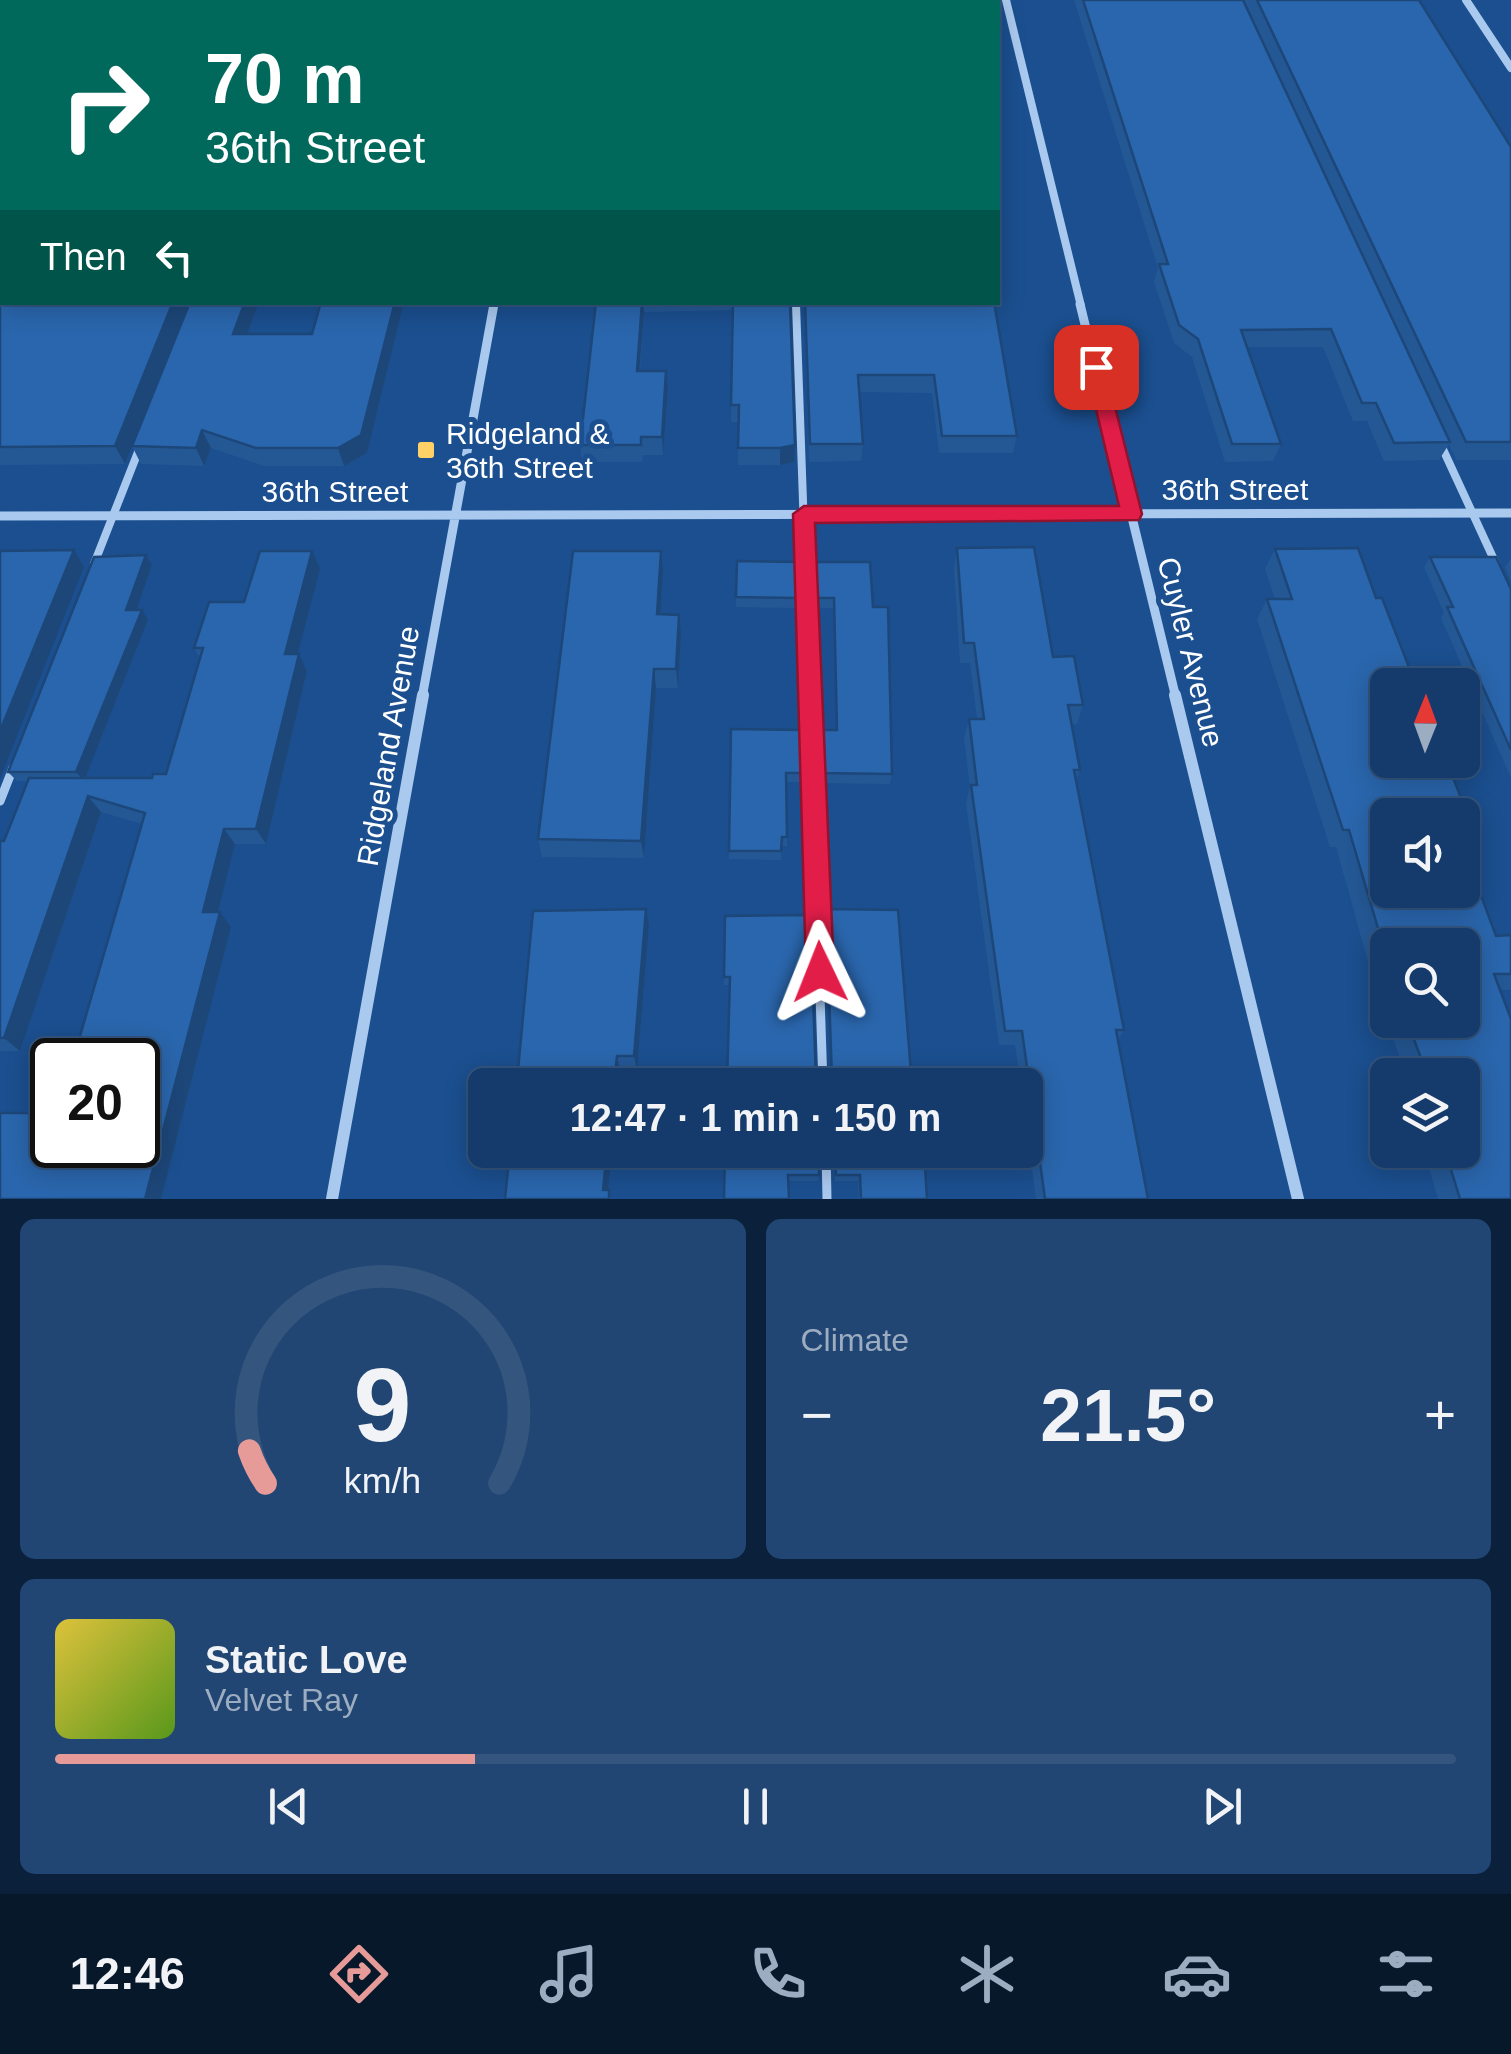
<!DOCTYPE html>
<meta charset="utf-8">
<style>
body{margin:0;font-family:Helvetica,sans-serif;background:#214673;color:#f1f3f6;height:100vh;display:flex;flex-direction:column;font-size:38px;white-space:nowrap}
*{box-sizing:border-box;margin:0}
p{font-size:32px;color:#9dadc1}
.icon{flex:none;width:55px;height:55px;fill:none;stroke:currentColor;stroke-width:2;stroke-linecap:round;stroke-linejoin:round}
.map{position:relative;height:1199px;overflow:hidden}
.drawer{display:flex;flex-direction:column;gap:20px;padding:20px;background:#0b203b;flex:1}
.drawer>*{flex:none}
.top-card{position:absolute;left:0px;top:0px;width:1000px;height:305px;box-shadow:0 5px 25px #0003,0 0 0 2px #33557e;background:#00695c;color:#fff;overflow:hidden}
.needle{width:65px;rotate:1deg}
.fabs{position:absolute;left:1370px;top:668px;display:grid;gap:20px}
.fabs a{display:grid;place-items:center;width:110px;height:110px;border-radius:15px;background:#143b6b;box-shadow:0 5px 25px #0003,0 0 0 2px #33557e;font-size:50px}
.speed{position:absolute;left:30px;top:1038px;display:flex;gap:20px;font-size:50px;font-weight:700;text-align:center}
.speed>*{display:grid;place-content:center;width:130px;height:130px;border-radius:50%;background:#143b6b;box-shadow:0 5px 25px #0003,0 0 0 2px #33557e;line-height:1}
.speed .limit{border:5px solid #111;border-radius:15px;background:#fff;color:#111}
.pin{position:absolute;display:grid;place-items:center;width:85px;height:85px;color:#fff;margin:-42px;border-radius:20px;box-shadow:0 5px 15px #0006}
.me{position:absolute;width:110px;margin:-55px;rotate:358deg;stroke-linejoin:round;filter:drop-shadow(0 0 8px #0008)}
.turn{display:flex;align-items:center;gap:35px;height:210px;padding:0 40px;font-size:45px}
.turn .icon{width:130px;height:130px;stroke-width:2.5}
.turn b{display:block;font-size:70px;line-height:85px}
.then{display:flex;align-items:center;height:95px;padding:0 40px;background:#0003;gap:20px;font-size:38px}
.big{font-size:75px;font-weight:700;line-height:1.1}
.drawer .widget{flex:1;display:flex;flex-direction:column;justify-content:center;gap:15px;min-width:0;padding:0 35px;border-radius:15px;background:#214673}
.drawer .dial{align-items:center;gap:0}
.dial svg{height:260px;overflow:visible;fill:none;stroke:#33557e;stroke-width:7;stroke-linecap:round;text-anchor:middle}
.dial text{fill:#f1f3f6;stroke:none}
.song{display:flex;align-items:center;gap:30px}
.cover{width:120px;height:120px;border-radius:15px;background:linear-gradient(135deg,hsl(50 70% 55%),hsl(90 70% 35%))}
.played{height:10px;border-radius:5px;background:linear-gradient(90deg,#e69b98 30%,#33557e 30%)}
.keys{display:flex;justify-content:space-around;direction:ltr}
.heat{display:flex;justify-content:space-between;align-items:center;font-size:55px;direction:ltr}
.drawer .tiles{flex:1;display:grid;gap:20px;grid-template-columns:1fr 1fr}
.widget:last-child{grid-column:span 2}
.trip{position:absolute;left:468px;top:1068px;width:575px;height:100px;border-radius:15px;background:#143b6b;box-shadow:0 5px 25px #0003,0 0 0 2px #33557e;font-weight:700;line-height:100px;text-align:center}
.tab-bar{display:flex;height:160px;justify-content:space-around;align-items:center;background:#08182b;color:#9dadc1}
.tab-bar .icon{width:70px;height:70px}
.tab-bar .on{color:#e69b98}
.tab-bar b{font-size:45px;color:#f1f3f6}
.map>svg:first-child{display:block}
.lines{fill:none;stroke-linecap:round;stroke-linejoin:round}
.service-far2{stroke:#a9c9ee;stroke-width:5}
.service-far1{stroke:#a9c9ee;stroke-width:8}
.service{stroke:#a9c9ee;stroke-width:9}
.minor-far2{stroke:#a9c9ee;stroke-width:8}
.minor-far1{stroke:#a9c9ee;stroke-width:9}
.minor{stroke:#a9c9ee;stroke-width:12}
.wall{fill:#245895;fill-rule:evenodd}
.shaded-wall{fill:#1d4779}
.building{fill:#2a66ad;stroke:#1d4779;stroke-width:2.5}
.route{fill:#e11d48;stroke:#92132f;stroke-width:2.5}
.poi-dot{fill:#ffd166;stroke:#1b4f8f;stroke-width:4}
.labels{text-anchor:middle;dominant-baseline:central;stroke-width:10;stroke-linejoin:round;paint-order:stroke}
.poi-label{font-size:30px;fill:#fff;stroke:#1b4f8f;text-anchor:start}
.street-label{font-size:30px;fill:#fff;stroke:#1b4f8f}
</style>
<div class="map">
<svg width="1511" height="1199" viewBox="0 0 1511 1199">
<rect width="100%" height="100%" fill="#1b4f8f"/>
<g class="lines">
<!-- service-far2 -->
<path class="service-far2" d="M796,302V306"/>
<!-- service-far1 -->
<path class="service-far1" d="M796,304L810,698
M1441,445L1496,564
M94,564L140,447"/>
<!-- service -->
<path class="service" d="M810,695L823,1085
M0,801L13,768
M826,1150L827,1199"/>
<!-- minor-far2 -->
<path class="minor-far2" d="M1006,0L1081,306
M1466,0L1511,68
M0,157L2,153
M493,306L494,302"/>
<!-- minor-far1 -->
<path class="minor-far1" d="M1080,304L1176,698
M0,516L1511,513
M422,698L494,304"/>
<!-- minor -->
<path class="minor" d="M1175,695L1298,1199
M332,1199L423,695"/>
</g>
<!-- wall -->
<path class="wall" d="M1074,0H1419L1511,147V460H1456L1449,444L1439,460L1384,461L1367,421H1353L1323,347H1247L1281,444L1273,461L1225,462L1192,357L1174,343L1154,282L1158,268Z
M0,246L149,404L190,302H259L247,334H312L321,302H404L367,453L344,466H264L211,448L204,466L141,464L132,446L125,464L0,465Z
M596,302H790L794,462L780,465H738V422H731L733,310L644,312L640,371H666L668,388L663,455H643L642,462H582L580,445Z
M802,302H994L1017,436L1013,453H939L932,393L859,392L863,444L861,461L809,462L804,304Z
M957,548L1053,657L1083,705L1077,724H1072L1080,770L1076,781L1124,1030L1118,1040L1148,1199H1036L1025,1116V1085H1021L1015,1045H999L966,803L970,787L964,738L969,719H977L970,663H960L954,568Z
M1275,549L1376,598L1473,828L1462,840V815H1388L1496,936L1511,935V990H1500L1511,1199H1438L1424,1150H1462V1075H1406L1376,990L1336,847H1330L1257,619L1267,599H1275L1265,569ZM1388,945L1462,1020H1388Z
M1430,557L1511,589V778L1441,618L1444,613L1424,567Z
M1511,559V581L1505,567Z
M737,561L800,598L799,608L736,607Z
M814,562L873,607L892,774L890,784L821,783L820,730H836L833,608H814Z
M152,565L136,610L148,620L85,778H152L166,774L200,658L194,648L244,602L320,569L297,654L307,671L266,844H235L217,912H220L231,927L161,1199H0L52,1145L142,824L101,812L20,1051H0V841H4L27,781H17L8,772Z
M663,571L660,614L681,634L678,688H656L644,858L542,857L538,839Z
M731,729L805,773V782H787V846H781V860L729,859Z
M826,909L912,1085L831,1079Z
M725,916L816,1078L729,985H724Z
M649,926L637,1070H518Z
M499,1150H612L510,1155H501Z
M725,1150L819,1175L818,1181H788Z
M834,1150H924L927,1199H859L858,1181H835Z"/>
<!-- shaded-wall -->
<path class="shaded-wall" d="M8,0H30L29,2H7Z
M2,8V41L0,45V12Z
M173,302H189L125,464L115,446Z
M245,302H259L240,352L233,334Z
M395,302H404L367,453L344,466L338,448Z
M642,302H643L644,312L638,388L637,371Z
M666,371L668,388L663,455L662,437Z
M202,430L211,448L204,466L196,448Z
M795,445L794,462L780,465V448Z
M74,550L84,567L0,779V731Z
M312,551L320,569L293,672L285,654Z
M661,551L663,571L659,634L657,614Z
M146,555L152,565L133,620L126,610Z
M142,610L148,620L84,781L76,772Z
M679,615L681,634L678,688L676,669Z
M299,654L307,671L266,844L256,829Z
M654,669L656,688L644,858L641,841Z
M88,796L101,812L20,1051L4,1038Z
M224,829L235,844L214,927L203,912Z
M646,909L649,926L637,1070L634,1056Z
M220,912L231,927L161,1199H145Z
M617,1056L620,1070L618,1085H614Z
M607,1150H612L607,1199L603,1190Z"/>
<!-- building -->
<path class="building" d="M0,0H8L7,2H2V8L0,12Z
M156,0H471L470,2H154Z
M630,0H942V2H630Z
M1083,0H1243L1450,442L1394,443L1376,403H1362L1331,329L1241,330L1281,444H1232L1198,339L1179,325L1159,264H1168Z
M1257,0H1419L1511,147V442H1466Z
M2,244V302H173L115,446L0,447V246Z
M190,302H245L233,334H312L321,302H395L361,435L338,448H256L202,430L196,448L132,446Z
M596,302H642L637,371H666L662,437H641V445H580Z
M733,302H790L795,445L780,448H738L739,405H731Z
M805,302H994L1017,436H942L934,375H858L863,444H810Z
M1034,547L1053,657L1074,656L1083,705H1068L1080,770H1074L1124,1030H1116L1148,1199H1045L1022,1031H1005L971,785H977L969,719H984L974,643H964L957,548Z
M1358,548L1376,598H1382L1416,685H1388V760H1446L1473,828L1462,829V815H1388V890H1462V844L1496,936L1511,935V974H1494L1511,1019V1199H1460L1445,1150H1462V1075H1427L1407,1020H1462V945H1388V962L1349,830H1343L1267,599H1292L1275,549Z
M74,550L0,731V551Z
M260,551H312L285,654H299L256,829H224L203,912H220L145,1199H0V1113H52V1145H138V1060H73L145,813L88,796L4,1038H0V841H4L29,778H152L153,774H166L203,648H194L209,602H244Z
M573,551H661L657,614L679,615L676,669H654L641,841L538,839Z
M146,555L126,610H142L76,772H8L94,557Z
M1430,557H1496L1511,589V750L1447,607H1453Z
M737,561L798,562L800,598L736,597Z
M814,562H870L873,607H888L892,774L822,773L820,730H837L834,598H815Z
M731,729L804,730L805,773H786L787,837H782L781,851H729Z
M646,909L634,1056H617L614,1085H504L506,1070H518L533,911Z
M826,909L898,910L912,1085H824L832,1078Z
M810,915L816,1078L822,1085H727L730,977H724L725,916Z
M510,1150H607L603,1190H609V1199H505Z
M725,1150H819V1175H788L789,1199H724Z
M835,1150H924L927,1199H861L860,1175H836Z"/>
<!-- route -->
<path class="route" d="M1096,361L1105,367L1142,514L1139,520L815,523L834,972L830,982L820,986L810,982L806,972L793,514L804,506H1119L1086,367Z"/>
<!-- markers -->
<rect class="poi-dot" x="416" y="440" width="20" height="20" rx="5"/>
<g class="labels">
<!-- poi labels -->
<g class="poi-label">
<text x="446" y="433">Ridgeland &amp;<tspan x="446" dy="34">36th Street</tspan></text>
</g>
<!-- street labels -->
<g class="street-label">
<text x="1235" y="489">36th Street</text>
<text x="335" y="491">36th Street</text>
<text transform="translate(1191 652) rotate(76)">Cuyler Avenue</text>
<text transform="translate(388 746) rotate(-80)">Ridgeland Avenue</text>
</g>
</g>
</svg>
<div class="fabs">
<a><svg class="needle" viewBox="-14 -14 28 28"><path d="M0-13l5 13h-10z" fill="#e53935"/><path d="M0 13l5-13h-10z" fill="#9dadc1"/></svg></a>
<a><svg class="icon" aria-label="sound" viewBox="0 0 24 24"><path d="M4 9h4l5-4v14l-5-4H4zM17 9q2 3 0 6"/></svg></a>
<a><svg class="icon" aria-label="search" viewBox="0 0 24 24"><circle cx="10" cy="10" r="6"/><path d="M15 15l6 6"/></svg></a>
<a><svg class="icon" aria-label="layers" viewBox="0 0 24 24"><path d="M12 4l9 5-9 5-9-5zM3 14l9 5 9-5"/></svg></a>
</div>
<div class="speed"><div class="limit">20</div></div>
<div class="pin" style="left:1096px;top:367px;background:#d93025"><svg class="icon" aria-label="arrive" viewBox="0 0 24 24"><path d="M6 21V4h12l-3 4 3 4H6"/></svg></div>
<svg class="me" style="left:820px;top:972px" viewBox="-20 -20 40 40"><path d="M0-17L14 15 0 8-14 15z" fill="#e11d48" stroke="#fff" stroke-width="4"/></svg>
<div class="trip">12:47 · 1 min · 150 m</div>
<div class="top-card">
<div class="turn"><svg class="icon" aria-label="right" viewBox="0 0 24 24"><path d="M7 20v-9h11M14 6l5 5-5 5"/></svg><div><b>70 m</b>36th Street</div></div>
<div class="then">Then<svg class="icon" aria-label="left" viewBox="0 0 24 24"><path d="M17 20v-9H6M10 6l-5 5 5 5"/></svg></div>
</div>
</div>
<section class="drawer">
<div class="tiles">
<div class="widget dial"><svg viewBox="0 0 100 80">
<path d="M14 69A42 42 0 1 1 86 69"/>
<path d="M14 69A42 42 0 0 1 9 59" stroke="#e69b98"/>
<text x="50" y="56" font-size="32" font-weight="700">9</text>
<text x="50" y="72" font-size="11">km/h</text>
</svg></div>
<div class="widget"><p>Climate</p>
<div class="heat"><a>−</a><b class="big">21.5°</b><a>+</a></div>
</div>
<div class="widget">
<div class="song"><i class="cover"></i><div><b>Static Love</b><p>Velvet Ray</p></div></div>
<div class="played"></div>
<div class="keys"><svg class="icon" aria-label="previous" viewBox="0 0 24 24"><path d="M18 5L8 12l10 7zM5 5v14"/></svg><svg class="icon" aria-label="pause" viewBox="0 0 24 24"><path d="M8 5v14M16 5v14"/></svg><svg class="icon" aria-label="next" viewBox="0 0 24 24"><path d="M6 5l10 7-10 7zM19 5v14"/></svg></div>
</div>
</div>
</section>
<nav class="tab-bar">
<b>12:46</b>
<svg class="icon on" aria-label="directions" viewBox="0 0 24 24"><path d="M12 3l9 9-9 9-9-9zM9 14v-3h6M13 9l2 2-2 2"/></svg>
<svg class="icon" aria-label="music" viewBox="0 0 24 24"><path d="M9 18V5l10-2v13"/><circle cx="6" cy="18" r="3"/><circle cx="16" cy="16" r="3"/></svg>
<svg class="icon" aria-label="phone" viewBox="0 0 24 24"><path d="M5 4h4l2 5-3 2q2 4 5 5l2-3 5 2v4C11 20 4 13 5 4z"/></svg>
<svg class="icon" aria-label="climate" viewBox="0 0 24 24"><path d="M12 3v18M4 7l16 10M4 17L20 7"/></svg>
<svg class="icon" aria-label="car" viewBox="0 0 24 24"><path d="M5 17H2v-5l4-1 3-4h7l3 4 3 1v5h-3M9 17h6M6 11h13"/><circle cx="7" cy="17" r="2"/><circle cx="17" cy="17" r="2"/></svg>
<svg class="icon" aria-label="filters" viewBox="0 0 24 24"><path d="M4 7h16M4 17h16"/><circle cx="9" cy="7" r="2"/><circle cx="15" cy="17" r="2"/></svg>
</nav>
